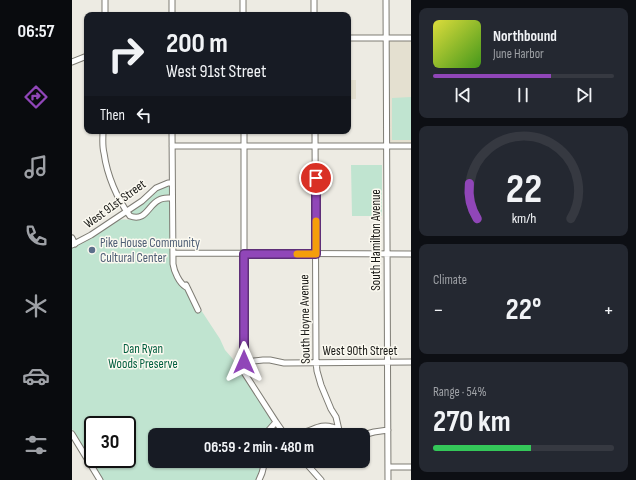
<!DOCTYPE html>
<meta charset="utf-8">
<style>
body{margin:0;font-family:"Sofia Sans Condensed",sans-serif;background:#242831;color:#f1f3f6;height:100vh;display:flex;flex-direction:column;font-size:15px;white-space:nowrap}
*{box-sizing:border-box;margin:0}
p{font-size:13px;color:#9ea1a6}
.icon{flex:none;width:22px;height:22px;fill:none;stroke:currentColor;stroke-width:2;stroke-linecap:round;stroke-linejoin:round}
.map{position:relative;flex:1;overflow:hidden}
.panel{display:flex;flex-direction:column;gap:8px;padding:8px;background:#0d0f14;width:225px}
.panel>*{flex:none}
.guide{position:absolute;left:12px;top:12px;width:267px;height:122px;border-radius:8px;box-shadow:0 1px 3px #0004;background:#171b24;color:#f1f3f6;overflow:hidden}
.speed{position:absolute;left:12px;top:416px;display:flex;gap:8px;font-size:20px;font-weight:700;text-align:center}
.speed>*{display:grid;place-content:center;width:52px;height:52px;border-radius:50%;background:#171b24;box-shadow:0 1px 3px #0004;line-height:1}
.speed .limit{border:2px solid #111;border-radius:6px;background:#fff;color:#111}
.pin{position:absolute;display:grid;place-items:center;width:34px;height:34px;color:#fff;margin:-17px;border:2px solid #fff;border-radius:50%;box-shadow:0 1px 4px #0007}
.me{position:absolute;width:44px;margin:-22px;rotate:0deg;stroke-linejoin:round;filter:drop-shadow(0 0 3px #0008)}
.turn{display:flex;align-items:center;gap:14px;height:84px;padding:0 16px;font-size:18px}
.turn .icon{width:52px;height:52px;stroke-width:2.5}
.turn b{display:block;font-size:28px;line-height:34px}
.then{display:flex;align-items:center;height:38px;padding:0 16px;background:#0003;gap:8px;font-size:15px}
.big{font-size:30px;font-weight:700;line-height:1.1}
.panel .card{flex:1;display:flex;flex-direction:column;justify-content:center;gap:6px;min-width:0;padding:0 14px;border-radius:8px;background:#242831}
.panel .dial{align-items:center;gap:0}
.dial svg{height:104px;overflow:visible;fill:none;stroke:#363941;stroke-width:7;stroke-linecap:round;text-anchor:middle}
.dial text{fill:#f1f3f6;stroke:none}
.song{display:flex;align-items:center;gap:12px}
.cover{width:48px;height:48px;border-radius:6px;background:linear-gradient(135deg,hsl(60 70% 55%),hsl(100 70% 35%))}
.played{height:4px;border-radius:2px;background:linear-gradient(90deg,#9046b8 65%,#363941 65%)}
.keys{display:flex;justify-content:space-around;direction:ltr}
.heat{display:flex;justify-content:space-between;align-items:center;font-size:22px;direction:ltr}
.charge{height:6px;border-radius:3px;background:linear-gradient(90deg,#34c759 54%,#363941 0)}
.trip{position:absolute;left:76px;top:428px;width:222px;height:40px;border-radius:8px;background:#171b24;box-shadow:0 1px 3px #0004;font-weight:700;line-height:40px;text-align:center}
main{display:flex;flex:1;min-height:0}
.dock{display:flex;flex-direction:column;width:72px;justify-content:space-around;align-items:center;background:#090b0e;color:#9ea1a6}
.dock .icon{width:28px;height:28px}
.dock .active{color:#9046b8}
.dock b{font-size:18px;color:#f1f3f6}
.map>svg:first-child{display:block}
.built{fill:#e4e0d0}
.green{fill:#c0e4d0;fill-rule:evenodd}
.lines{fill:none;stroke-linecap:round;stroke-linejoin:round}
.minor-casing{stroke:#7e7c74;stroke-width:7}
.minor{stroke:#fff;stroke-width:5}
.route-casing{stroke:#5e2e78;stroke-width:10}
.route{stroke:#9046b8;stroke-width:7}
.slow{stroke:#f59e0b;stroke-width:7}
.service-dot{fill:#5c6f8a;stroke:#fbf9f0;stroke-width:1.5}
.labels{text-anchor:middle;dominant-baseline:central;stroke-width:3;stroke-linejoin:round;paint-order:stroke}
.street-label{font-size:13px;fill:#181815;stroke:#fbf9f0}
.service-label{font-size:13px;fill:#4e5e75;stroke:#fbf9f0;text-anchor:start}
.park-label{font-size:13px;fill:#005e3e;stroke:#fbf9f0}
</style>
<main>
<nav class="dock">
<b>06:57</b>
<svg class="icon active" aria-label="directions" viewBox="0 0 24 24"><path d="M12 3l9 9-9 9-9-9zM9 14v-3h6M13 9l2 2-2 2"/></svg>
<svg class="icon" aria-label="music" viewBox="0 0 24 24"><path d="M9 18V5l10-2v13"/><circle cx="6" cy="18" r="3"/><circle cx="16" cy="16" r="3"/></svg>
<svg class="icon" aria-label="phone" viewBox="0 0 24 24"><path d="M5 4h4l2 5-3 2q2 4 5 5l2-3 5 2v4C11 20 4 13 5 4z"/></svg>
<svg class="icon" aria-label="climate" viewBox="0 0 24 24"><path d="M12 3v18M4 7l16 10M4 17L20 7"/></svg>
<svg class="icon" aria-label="car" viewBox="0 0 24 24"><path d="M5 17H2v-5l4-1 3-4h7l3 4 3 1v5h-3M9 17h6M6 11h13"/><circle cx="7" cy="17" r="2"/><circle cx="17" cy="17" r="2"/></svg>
<svg class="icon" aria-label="filters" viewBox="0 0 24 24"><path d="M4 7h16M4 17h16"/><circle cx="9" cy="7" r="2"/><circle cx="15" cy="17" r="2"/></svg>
</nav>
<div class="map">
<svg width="339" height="480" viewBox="0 0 339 480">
<rect width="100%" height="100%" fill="#edebe3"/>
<!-- built -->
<path class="built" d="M317,41H339V143H317Z
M276,80H284V99H276Z"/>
<!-- green -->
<path class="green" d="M339,97V140H320V98Z
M279,165H310V216H280Z
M97,185L98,187L97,196L71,213L65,216L60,214V210L72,202L81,193L86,190Z
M94,200H96L98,203L99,263L114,290L124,311L129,310L148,339L153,350L160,358L200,420C199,425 194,429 192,435H83V461H191L185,480H31L0,429V248C7,244 15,241 22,237C30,232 37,224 45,221C54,217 63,223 72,217C81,212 82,203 94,200ZM21,425H55V459H21Z"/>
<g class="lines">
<defs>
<path id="minor" d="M100,0V15
M171,0V15
M314,0L316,480
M33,15V0
M242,15V0
M276,38H339
M0,62L15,56
M31,131C31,138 30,146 32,153C35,175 45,199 58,216C74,222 76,205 87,200C91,197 96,198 100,198
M100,131L101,264C102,271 107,283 114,287
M172,131V362
M243,131L244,362L245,371L249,385L259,409L264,417L267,430
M100,146H339
M0,238L3,244
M0,245L19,235L70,201L84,188L96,183H100
M101,253L339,254
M114,285L126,310
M0,434L28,480
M213,434C218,434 224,434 229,433C241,431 248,423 260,427C266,428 269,432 274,435
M195,435L196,431L204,422
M213,435L204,422L166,363L191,360H198L212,363L339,362
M291,435L302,432L316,430
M232,461L249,480
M316,467H339
M187,480L190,473L193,461"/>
</defs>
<!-- minor casing -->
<use href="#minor" class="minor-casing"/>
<!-- minor -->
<use href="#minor" class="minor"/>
</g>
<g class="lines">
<defs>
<path id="route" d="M172,362V254H244V178"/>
</defs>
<!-- route casing -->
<use href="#route" class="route-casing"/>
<!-- route -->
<use href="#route" class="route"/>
<!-- slow -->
<path class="slow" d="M225,254H244V221"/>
</g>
<!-- markers -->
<circle class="service-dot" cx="20" cy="250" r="4"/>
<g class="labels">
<!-- street labels -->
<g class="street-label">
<text transform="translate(43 204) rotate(-36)">West 91st Street</text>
<text transform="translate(304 240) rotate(-90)">South Hamilton Avenue</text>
<text transform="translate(233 319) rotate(-91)">South Hoyne Avenue</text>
<text x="288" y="351">West 90th Street</text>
</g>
<!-- service labels -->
<g class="service-label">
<text x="28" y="243">Pike House Community<tspan x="28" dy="15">Cultural Center</tspan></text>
</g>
<!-- park labels -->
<g class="park-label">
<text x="71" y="349">Dan Ryan<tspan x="71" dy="15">Woods Preserve</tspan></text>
</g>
</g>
</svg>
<div class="speed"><div class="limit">30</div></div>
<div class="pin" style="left:244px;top:178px;background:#d93025"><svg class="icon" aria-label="arrive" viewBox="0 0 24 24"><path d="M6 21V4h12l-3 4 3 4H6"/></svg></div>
<svg class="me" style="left:172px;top:362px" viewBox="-20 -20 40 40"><path d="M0-17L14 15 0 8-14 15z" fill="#9046b8" stroke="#fff" stroke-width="4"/></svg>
<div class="trip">06:59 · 2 min · 480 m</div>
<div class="guide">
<div class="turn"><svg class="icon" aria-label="right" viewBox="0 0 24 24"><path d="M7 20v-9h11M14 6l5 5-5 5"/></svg><div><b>200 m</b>West 91st Street</div></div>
<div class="then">Then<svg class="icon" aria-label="left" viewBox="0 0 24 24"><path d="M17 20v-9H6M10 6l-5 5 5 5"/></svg></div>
</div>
</div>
<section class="panel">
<div class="card">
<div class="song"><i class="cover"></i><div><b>Northbound</b><p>June Harbor</p></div></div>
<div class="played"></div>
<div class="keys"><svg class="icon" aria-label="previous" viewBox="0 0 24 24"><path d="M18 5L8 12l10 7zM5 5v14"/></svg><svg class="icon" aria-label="pause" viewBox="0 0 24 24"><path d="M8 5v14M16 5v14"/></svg><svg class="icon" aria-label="next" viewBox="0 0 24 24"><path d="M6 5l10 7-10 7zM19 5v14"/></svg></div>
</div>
<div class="card dial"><svg viewBox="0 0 100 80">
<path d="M14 69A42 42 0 1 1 86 69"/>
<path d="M14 69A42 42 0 0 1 8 42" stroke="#9046b8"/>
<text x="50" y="56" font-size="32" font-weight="700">22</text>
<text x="50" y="72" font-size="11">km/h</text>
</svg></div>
<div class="card"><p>Climate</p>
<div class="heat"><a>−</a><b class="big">22°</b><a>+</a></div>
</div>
<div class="card"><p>Range · 54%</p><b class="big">270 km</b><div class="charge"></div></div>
</section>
</main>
